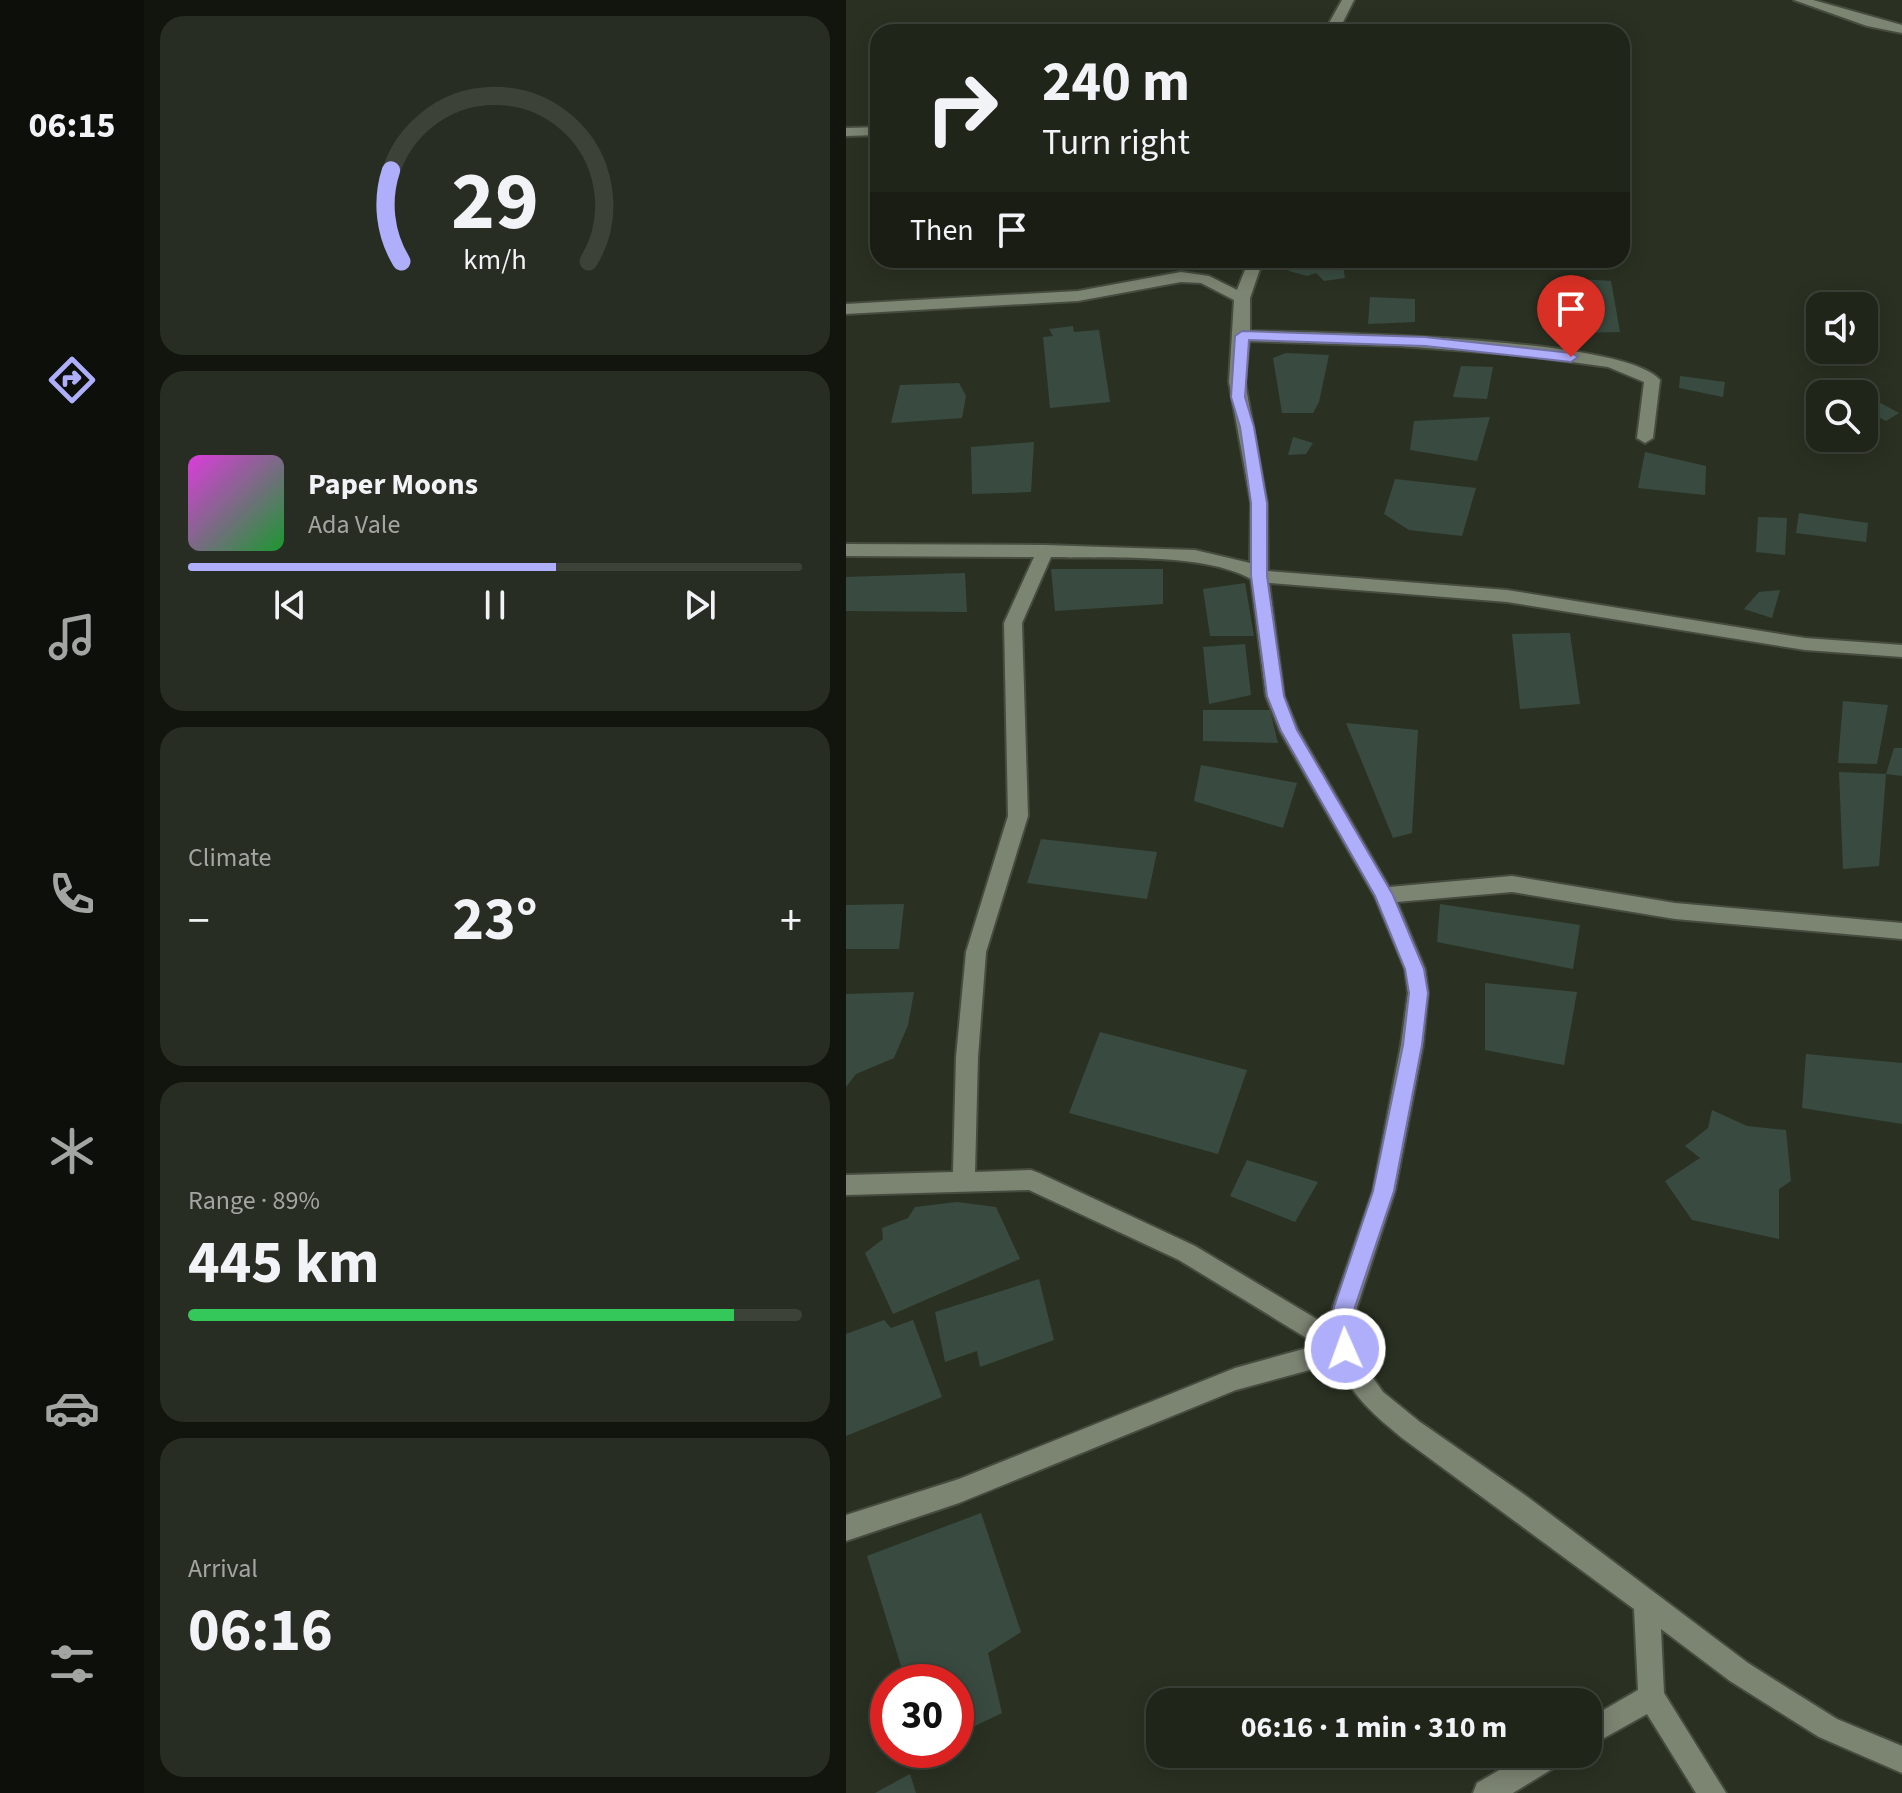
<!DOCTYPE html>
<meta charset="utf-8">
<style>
body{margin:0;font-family:"Source Sans 3",sans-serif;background:#282d23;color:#f1f3f6;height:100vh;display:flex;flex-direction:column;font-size:30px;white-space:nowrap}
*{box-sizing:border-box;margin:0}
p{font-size:26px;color:#a2a5a2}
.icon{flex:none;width:44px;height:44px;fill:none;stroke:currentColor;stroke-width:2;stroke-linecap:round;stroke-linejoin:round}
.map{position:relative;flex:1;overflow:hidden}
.side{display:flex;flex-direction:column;gap:16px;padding:16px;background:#12140e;width:702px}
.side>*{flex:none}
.guide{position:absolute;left:24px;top:24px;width:760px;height:244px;border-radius:24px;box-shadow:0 4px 20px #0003,0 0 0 2px #3d4239;background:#20251a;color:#f1f3f6;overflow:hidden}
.buttons{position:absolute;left:960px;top:292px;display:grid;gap:16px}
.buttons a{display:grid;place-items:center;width:72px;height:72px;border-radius:16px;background:#20251a;box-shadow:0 4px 20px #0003,0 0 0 2px #3d4239;font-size:40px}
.speed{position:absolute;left:24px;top:1664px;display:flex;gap:16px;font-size:40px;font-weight:700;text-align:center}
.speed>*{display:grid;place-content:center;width:104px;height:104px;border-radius:50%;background:#20251a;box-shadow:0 4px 20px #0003,0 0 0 2px #3d4239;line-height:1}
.speed .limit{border:12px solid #d22;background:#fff;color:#111}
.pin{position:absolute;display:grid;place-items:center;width:68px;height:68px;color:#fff;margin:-82px -34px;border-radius:50% 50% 50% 0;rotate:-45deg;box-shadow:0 0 8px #0007}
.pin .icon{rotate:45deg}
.me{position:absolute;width:88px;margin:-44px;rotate:358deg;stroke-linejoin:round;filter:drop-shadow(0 0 6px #0008)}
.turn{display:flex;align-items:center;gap:28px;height:168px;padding:0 40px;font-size:36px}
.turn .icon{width:104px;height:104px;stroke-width:2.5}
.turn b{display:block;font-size:56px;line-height:68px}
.then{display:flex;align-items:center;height:76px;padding:0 40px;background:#0003;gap:16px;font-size:30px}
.big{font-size:60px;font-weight:700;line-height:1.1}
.side .card{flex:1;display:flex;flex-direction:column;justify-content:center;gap:12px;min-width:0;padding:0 28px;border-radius:24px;background:#282d23}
.side .dial{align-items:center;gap:0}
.dial svg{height:208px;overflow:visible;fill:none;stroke:#3d4239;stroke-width:7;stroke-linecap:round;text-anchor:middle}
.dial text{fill:#f1f3f6;stroke:none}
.song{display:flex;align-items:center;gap:24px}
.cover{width:96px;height:96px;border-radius:12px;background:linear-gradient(135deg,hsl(300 70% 55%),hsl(130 70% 35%))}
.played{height:8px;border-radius:4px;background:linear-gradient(90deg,#aeaefa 60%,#3d4239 60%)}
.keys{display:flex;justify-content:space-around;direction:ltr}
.heat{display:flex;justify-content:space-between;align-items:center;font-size:44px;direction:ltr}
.charge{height:12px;border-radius:6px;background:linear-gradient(90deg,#34c759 89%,#3d4239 0)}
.trip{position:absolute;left:300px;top:1688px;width:456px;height:80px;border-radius:24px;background:#20251a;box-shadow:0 4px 20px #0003,0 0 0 2px #3d4239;font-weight:700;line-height:80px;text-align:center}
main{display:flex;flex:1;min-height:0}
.tabs{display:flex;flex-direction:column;width:144px;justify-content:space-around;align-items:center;background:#0d0f0a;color:#a2a5a2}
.tabs .icon{width:56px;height:56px}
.tabs .current{color:#aeaefa}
.tabs b{font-size:36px;color:#f1f3f6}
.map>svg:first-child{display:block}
.building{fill:#394b40}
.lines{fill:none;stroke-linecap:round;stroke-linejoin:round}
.minor-casing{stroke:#464c3f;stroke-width:4}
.minor{fill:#7c8472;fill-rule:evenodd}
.route{fill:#aeaefa;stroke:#7171a2;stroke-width:2}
</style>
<main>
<nav class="tabs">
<b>06:15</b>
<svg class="icon current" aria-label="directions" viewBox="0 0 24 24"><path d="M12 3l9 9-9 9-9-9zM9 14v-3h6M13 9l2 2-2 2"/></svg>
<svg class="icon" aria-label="music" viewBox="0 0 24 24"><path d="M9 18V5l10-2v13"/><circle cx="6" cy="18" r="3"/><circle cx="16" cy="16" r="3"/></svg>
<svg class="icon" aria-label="phone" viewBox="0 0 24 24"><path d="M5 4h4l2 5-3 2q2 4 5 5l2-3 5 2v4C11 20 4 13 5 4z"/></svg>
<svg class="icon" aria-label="climate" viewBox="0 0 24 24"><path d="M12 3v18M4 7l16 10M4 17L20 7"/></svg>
<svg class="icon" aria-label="car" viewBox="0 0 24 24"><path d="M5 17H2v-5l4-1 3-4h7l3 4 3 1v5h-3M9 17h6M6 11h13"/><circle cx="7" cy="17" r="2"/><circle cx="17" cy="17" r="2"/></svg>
<svg class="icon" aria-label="filters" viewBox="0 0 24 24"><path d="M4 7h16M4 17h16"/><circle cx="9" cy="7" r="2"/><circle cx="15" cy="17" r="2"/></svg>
</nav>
<section class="side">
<div class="card dial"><svg viewBox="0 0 100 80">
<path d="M14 69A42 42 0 1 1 86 69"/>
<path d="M14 69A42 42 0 0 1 10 34" stroke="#aeaefa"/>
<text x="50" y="56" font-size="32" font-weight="700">29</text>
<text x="50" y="72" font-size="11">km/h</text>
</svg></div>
<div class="card">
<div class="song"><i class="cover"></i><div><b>Paper Moons</b><p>Ada Vale</p></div></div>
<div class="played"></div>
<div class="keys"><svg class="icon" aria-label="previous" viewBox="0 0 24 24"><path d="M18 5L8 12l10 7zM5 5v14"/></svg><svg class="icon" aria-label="pause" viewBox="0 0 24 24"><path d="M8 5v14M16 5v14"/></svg><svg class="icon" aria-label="next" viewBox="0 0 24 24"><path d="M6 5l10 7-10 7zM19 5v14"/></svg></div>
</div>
<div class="card"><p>Climate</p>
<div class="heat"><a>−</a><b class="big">23°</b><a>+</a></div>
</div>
<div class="card"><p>Range · 89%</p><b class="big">445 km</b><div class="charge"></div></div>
<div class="card"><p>Arrival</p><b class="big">06:16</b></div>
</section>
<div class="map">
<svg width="1056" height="1793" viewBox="0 0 1056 1793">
<rect width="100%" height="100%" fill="#2a3122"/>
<!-- building -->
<path class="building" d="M44,260H85L66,267Z
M445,260H496L499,278L478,281L470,273L461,276L443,271Z
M723,278L765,281L774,332L732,333Z
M524,297L569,299V322L522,324Z
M227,326L228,332L253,330L264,402L204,408L197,337L207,336L203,329Z
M440,353L483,355L473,402L467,413H436L427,358Z
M615,366L647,367L641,399L607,397Z
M834,376L879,382L877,397L833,388Z
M113,383L120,396L116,418L45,423L54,385Z
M1027,399L1053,413L1040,421L1018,410V403Z
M644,417L631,461L564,450L568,421Z
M447,437L467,443L460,454L442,455Z
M188,442L185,492L126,494L125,447Z
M799,452L860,466L859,495L792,488Z
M549,479L630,488L616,536L563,530L538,514Z
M953,513L1022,523L1020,542L950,533Z
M912,517L941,518L939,555L910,552Z
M205,569H317V604L209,611Z
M119,573L121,612L0,611V577Z
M399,583L408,636H364L357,589Z
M934,590L926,618L898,609L913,592Z
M724,633L734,704L674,709L666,634Z
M399,644L405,695L363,704L357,647Z
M997,701L1042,705L1031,764L992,763Z
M357,710H424L432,743L357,741Z
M500,723L572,730L566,833L547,838Z
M1048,748H1056V776L1040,774Z
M355,765L451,783L437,828L348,801Z
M993,772L1040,774L1033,866L997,869Z
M195,839L311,852L301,899L181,883Z
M58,904L53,949H0V905Z
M594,904L734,925L727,969L591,942Z
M639,983L731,992L718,1065L639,1050Z
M68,992L62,1025L48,1058L10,1074L0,1087V994Z
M254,1032L401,1070L372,1154L223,1113Z
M960,1054L1056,1063V1124L956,1108Z
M866,1110L901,1126L940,1130L945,1181L933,1189V1239L846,1220L819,1181L854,1158L839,1146L862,1128Z
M401,1160L472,1182L449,1222L384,1196Z
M111,1202L150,1207L174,1259L47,1314L19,1253L37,1239L36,1228L62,1218L69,1207Z
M193,1279L208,1340L134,1367L131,1351L99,1362L89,1312Z
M38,1320L45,1328L67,1320L96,1397L0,1436V1334Z
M135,1513L175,1632L142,1653L156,1713L110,1735V1682H60L21,1556Z
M64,1774L70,1793H29Z"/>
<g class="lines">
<defs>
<path id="minor" d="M496,0H508L492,32H478Z
M948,0H967L1056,25V33L1021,26Z
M32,127V135L0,136V128Z
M403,260H417L404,298V331C472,333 777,336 814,380L807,438L799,443L791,438L798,382L762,367L674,355L555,346L403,341L399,382L421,503L422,571L661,590L959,638L1056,645V657L959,650L661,602L423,583L438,696L452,730L543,887L666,876L829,903L1056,923V939L829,919L666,892L551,902L579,969L582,993L577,1045L549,1191L511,1307L507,1331L517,1364L537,1392L574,1422L679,1495L902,1663L991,1719L1056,1746V1773L973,1737L884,1681L815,1629L818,1693L880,1793H850L801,1714L742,1747V1719L792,1690L788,1609L556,1438C531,1417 503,1395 493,1362L390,1390L113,1503L0,1541V1515L113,1479L389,1368L472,1345L333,1260L183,1190L0,1195V1175L107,1172L110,1057L120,952L162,816L158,623L188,557L0,556V544L199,545L349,550L404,563L405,503L383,382L388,300L355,283L335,282L232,301L0,314V304L232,291L335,272L363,276L391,290ZM205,557C261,559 357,552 405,579L420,696L434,731L529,897L559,969L562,993L555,1045L527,1191L487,1307L484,1327L349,1246L193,1173L185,1170L129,1172L132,1057L140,952L182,816L176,623Z
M681,1754H720L716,1763L667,1793H627L631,1783Z"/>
</defs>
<!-- minor casing -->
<use href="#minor" class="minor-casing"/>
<!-- minor -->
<use href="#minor" class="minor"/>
</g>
<!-- route -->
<path class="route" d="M396,331L579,337L725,353L732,357L725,362L579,346L403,340L399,397L408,427L421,503V576L438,696L451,730L547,895L578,969L582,993L576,1045L548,1191L509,1307L505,1331L510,1349L507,1356L499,1359L492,1356L484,1331L488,1307L527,1191L557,1045L563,993L559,969L529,896L435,731L421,696L405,576V503L394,427L385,397L389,336Z"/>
</svg>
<div class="buttons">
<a><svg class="icon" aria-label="sound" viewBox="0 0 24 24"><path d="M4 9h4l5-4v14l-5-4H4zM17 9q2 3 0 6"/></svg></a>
<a><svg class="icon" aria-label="search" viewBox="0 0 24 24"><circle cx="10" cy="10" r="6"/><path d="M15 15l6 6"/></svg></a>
</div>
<div class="speed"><div class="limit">30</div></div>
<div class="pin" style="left:725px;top:357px;background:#d93025"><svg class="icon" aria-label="arrive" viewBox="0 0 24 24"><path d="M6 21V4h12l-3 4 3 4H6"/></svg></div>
<svg class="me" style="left:499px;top:1349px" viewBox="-20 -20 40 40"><circle r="17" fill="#aeaefa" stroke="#fff" stroke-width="3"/><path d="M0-11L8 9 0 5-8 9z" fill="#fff"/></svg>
<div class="trip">06:16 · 1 min · 310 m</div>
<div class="guide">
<div class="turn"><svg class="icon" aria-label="right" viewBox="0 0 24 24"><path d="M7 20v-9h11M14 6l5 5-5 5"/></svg><div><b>240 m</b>Turn right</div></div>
<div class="then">Then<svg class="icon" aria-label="arrive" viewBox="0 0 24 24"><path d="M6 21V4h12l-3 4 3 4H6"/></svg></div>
</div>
</div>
</main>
